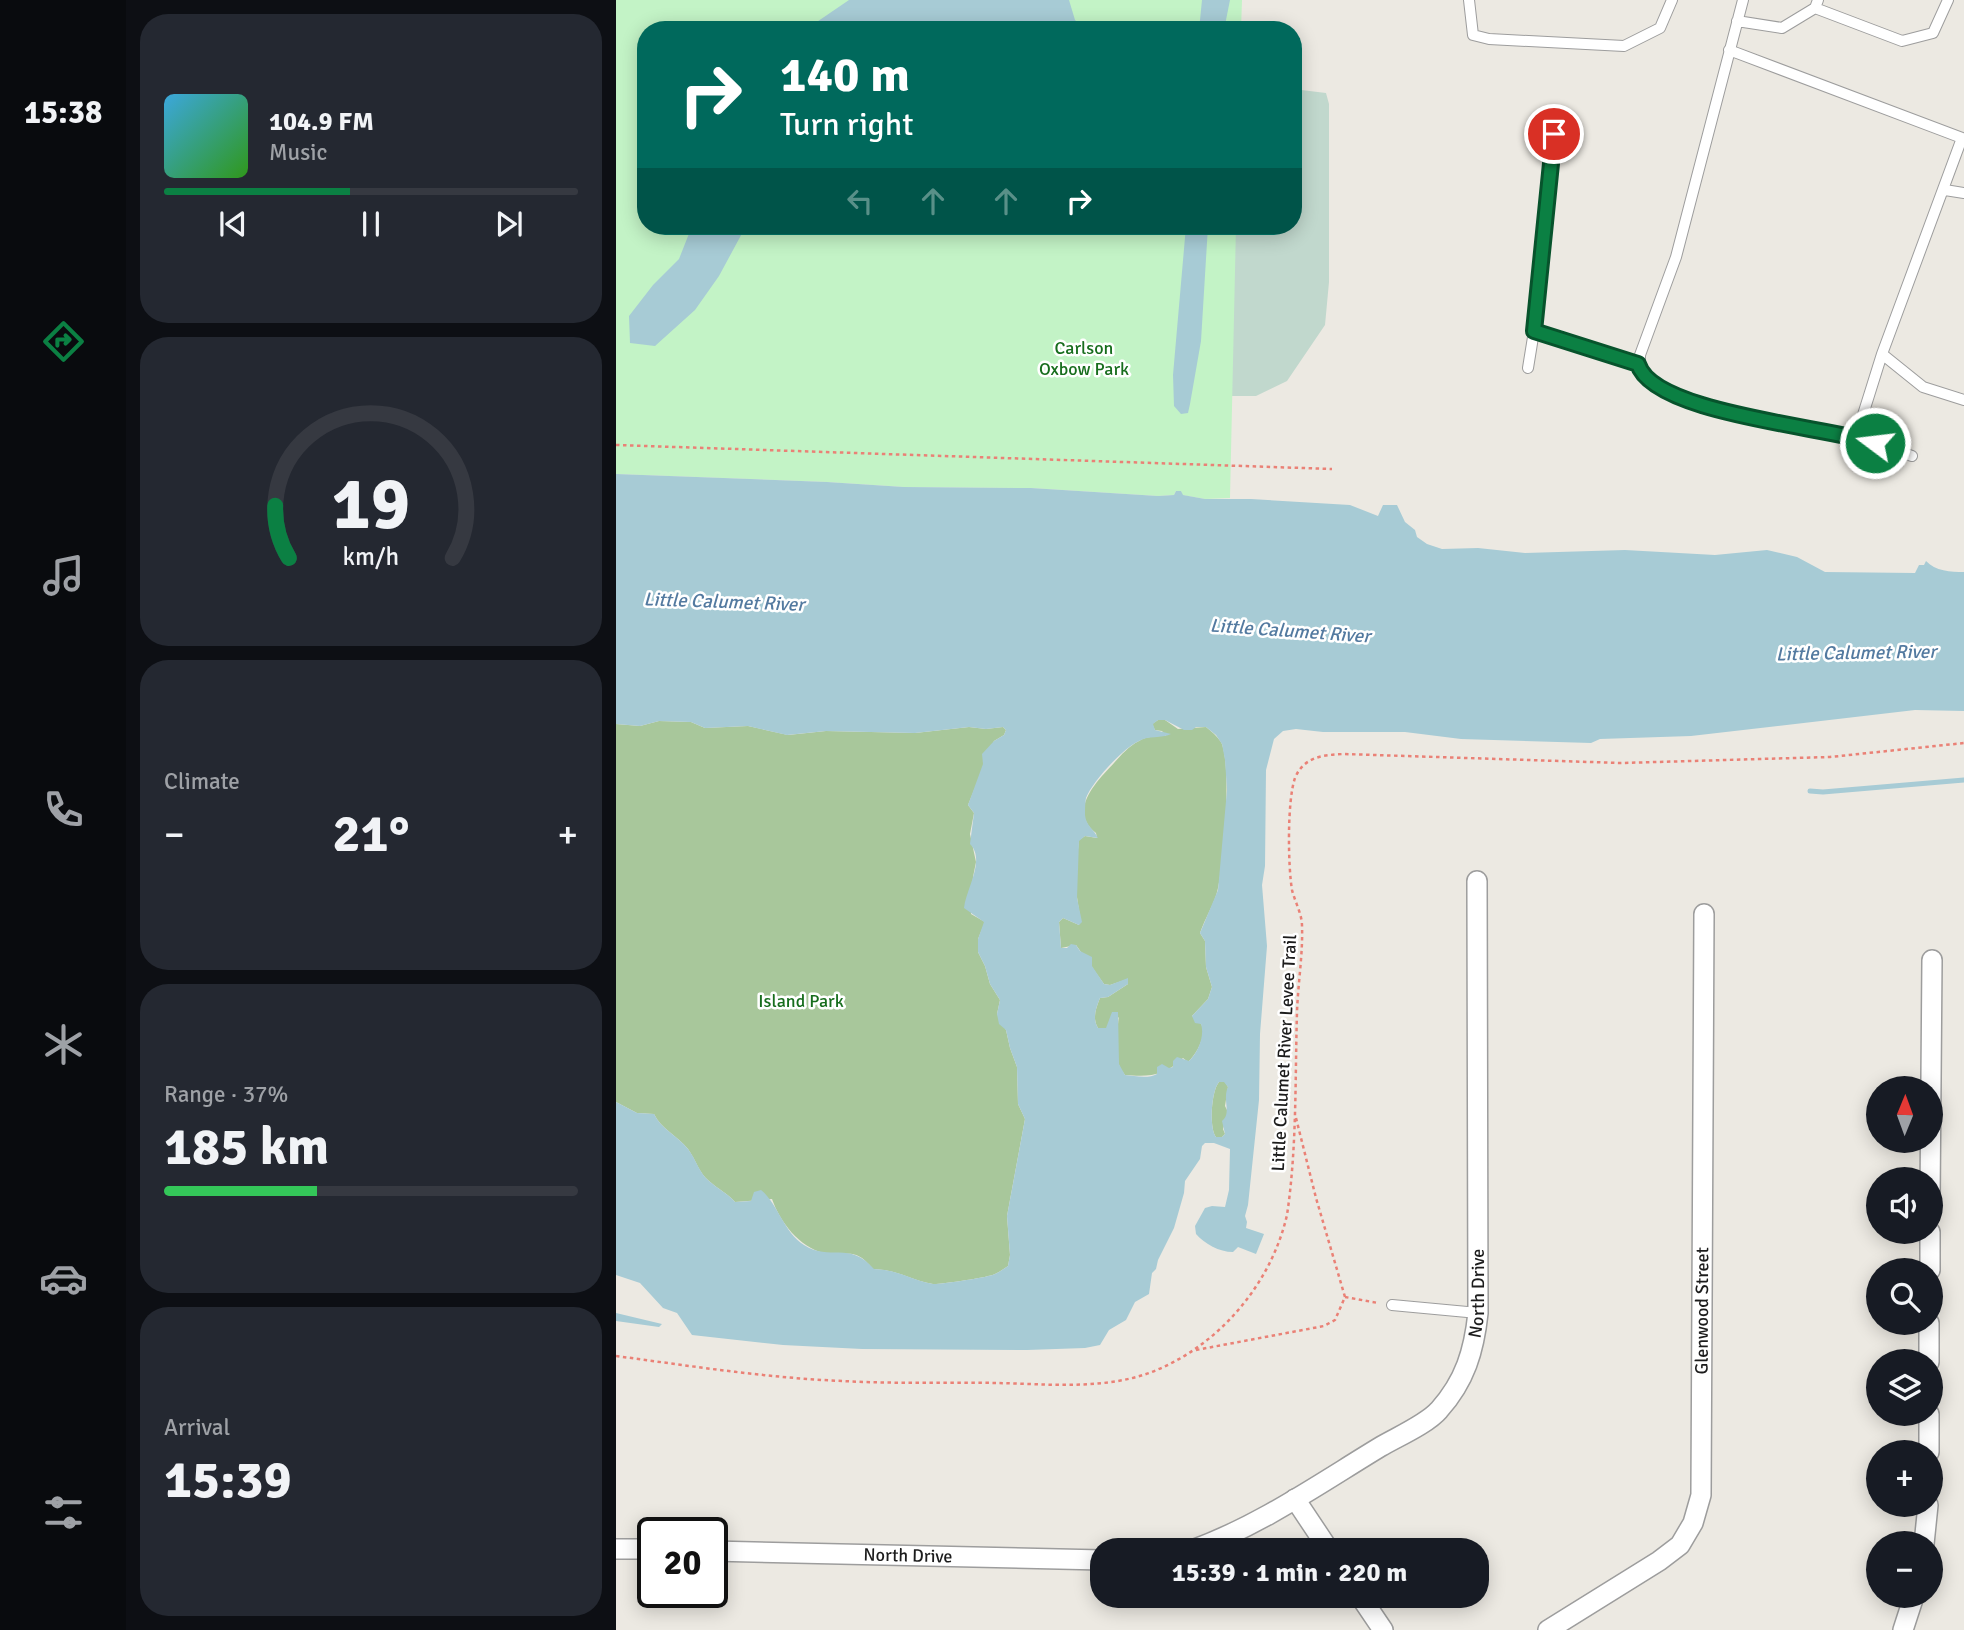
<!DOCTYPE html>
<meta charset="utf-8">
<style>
body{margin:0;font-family:Signika,sans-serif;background:#242831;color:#f1f3f6;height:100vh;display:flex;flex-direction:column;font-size:26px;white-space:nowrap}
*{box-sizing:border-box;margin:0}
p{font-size:23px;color:#9ea1a6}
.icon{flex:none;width:38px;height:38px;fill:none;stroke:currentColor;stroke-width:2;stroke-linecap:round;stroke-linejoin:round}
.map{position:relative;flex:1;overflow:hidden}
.sheet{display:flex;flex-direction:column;gap:14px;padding:14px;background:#0d0f14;width:490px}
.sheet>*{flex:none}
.guide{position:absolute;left:21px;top:21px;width:665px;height:214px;border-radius:28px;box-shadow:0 4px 18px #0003;background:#00695c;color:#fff;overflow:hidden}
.needle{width:46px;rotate:1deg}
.buttons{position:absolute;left:1250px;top:1076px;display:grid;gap:14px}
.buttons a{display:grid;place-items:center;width:77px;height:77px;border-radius:50%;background:#171b24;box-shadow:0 4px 18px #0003;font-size:35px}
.speed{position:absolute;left:21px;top:1517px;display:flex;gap:14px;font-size:35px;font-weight:700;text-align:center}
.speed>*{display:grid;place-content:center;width:91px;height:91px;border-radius:50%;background:#171b24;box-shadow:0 4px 18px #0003;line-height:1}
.speed .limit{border:4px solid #111;border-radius:10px;background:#fff;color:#111}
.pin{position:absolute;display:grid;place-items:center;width:60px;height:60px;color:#fff;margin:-30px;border:4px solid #fff;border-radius:50%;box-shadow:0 2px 7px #0007}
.me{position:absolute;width:77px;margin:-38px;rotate:285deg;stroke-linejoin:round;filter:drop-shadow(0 0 5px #0008)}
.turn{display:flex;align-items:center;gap:24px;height:147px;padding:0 28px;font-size:32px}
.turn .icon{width:91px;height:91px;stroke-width:2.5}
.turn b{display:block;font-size:49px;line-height:60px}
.lanes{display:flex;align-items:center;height:66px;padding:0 28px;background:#0003;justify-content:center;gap:35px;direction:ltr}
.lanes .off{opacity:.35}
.big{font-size:52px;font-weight:700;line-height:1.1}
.sheet .widget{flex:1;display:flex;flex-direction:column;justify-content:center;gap:10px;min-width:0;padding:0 24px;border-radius:28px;background:#242831}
.sheet .dial{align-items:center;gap:0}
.dial svg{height:182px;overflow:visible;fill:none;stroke:#363941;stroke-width:7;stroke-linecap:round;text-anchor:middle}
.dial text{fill:#f1f3f6;stroke:none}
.song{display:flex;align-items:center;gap:21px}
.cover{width:84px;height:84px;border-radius:10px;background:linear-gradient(135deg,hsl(200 70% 55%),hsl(110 70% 35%))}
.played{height:7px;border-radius:4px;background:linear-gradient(90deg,#0b8043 45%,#363941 45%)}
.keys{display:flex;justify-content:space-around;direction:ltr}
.heat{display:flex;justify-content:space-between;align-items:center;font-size:38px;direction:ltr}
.charge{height:10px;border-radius:5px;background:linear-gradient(90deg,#34c759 37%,#363941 0)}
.trip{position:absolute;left:474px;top:1538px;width:399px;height:70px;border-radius:28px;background:#171b24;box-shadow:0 4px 18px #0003;font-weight:700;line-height:70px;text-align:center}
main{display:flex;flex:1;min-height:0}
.tabs{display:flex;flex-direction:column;width:126px;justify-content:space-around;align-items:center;background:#090b0e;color:#9ea1a6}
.tabs .icon{width:49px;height:49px}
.tabs .selected{color:#0b8043}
.tabs b{font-size:32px;color:#f1f3f6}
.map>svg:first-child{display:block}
.forest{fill:#a8c79b}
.wetland{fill:#c1d8cd}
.park{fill:#c3f3c6}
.water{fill:#a7cbd5;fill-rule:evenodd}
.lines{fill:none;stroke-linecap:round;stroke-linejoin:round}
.stream{stroke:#a7cbd5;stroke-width:5}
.service-casing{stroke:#9d9d9d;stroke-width:12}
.minor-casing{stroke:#9d9d9d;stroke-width:22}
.path{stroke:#ea8176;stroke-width:2.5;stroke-dasharray:3.5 3.5;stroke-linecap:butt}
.service{stroke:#fff;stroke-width:10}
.minor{stroke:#fff;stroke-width:19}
.route-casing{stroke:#07532c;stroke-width:18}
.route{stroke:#0b8043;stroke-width:12}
.labels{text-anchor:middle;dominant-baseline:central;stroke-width:5;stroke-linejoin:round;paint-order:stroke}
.park-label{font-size:18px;fill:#176d1d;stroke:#fff}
.street-label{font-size:18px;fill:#1c1c1c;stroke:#fff}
.water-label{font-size:19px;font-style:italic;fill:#537aa0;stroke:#fff}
</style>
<main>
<nav class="tabs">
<b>15:38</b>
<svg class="icon selected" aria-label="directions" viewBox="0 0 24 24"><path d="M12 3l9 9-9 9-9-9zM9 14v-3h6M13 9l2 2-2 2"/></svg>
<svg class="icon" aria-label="music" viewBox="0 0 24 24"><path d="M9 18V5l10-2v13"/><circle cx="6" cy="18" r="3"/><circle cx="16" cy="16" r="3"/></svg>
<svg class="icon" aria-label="phone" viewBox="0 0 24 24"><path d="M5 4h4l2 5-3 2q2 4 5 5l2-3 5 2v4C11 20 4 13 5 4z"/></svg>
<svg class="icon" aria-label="climate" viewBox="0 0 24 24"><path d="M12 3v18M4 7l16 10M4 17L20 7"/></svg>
<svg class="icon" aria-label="car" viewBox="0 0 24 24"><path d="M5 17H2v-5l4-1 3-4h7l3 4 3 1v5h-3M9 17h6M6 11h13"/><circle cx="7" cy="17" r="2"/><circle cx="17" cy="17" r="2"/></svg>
<svg class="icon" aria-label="filters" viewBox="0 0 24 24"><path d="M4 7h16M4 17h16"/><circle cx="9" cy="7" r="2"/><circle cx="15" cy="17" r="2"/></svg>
</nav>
<section class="sheet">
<div class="widget">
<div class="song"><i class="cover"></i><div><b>104.9 FM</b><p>Music</p></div></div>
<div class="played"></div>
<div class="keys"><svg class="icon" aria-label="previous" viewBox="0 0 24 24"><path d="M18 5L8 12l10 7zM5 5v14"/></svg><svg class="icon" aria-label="pause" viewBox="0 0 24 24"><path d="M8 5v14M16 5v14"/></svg><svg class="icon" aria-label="next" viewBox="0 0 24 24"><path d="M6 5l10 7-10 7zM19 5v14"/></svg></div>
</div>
<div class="widget dial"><svg viewBox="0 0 100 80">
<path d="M14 69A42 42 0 1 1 86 69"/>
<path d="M14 69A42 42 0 0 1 8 46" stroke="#0b8043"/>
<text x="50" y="56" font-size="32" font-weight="700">19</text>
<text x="50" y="72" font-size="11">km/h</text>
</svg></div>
<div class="widget"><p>Climate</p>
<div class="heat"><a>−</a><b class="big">21°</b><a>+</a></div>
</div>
<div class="widget"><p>Range · 37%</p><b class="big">185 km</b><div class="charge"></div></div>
<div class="widget"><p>Arrival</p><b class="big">15:39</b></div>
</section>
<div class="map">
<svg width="1348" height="1630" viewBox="0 0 1348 1630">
<rect width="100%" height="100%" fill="#ece9e2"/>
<!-- forest -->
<path class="forest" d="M542,720H549L562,729L590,727C595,731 601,736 605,742C616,764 608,862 602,888C599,903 589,918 584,933L589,941L590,967L596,987L592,999L576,1016C579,1018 583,1020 585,1024C592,1034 580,1055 572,1062L567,1058C548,1076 534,1077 509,1075C507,1072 504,1069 503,1065C501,1058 501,1024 503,1017L491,1028H482C476,1018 480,1008 484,998L492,997L512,984V979L494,985L488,984L460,945L445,948L443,922L447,918L463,925C465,914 462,907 461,897C459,878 461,859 463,840L469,836L481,838L480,833C451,811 481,781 498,763C505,755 513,746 523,741C531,736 541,736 550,736L546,731L539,730L536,724Z
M43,721L75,722L89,728L132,726L172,735L210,731L299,733L353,727L370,729L387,727L390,730L388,735L378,741L352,805L358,813L354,834L360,862L357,877L355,914L369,922L362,939V952L369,966L374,984L384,1000L381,1014L390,1030L394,1048L401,1067L402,1104L409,1119L391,1216L394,1255L392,1266C386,1270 380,1275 372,1276C366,1278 321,1285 317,1284C293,1280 284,1270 257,1269C237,1245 232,1258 208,1253C183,1247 164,1222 156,1199L119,1202C111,1193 102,1189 93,1181C83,1173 80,1160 72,1149C62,1136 45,1129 38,1114L21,1113L0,1102V724L24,726Z
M603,1082H609L612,1087L609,1106L612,1112L607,1129L609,1134L606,1137H600C593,1129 595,1091 603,1082Z"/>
<!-- wetland -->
<path class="wetland" d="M0,0L30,30V226H677V89L710,93L713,104V282L709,325L671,381L640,396H601L22,365Z"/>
<!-- park -->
<path class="park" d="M0,0H626L625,30H30V226H620L614,498L589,499L566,495L565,491H560L558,495L542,496L415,488L288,487L211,482L0,474Z"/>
<!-- water -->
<path class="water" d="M233,0H453L459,20L469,30C455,30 439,32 425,30C401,26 353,15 332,30H189Z
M586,0H614L608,30H583Z
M76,226H130L103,276L79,310L39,346L14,343L13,316L37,285L63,259Z
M570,226H592L585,341L574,404L572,413L565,414L558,406L557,375Z
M0,474L211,482L288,487L415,488L542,496L558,495L560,491H565L567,495L589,499H635L734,505L762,516L767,505H781L789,522L799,530L801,537L811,544L826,549L862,548L909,553L1009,550L1099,555L1151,550L1181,557L1209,572L1299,573L1303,565H1308L1310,561C1319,571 1335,572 1348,572V711L1299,710L1075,736L984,739L975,743L845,739L789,732H707L680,729L667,731L658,739L650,770L649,866L646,885L651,946L644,1034L643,1100L632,1205L629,1216L631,1222L630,1228L648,1234L640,1254L622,1247L617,1252C603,1252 589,1244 580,1234L579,1226L589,1208L596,1206L609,1207L613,1190L614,1149L598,1143H589L586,1146L584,1159L569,1181L568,1193L558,1228L542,1260L540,1269L536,1273L533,1294L519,1302L510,1320L493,1330L484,1345L469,1348L411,1350L246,1349L167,1345L76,1335L61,1313L47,1308L24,1283L0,1275V1102L21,1113L38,1114C45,1129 62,1136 72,1149C80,1159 83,1173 93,1181C102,1189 111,1193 119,1202L135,1201L138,1192L145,1190C162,1204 168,1233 188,1245C214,1262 233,1240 258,1269C284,1270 294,1280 317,1284C321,1285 366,1278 372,1276C380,1275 386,1270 392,1266L394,1255L391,1216L409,1119L402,1104L401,1067L394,1048L390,1030L383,1024L381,1014L384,1000L374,984L369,966L362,952V939L368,922L348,908C350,889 370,860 354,844L358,813L352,805L367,764L366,754L378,741L388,735L390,730L387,727L370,729L353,727L299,733L210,731L171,735L132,726L89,728L75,722L43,721L24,726L0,724ZM542,720H549L568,730H576L580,727H590L600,735L606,744L609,760L611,790L602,890L584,933L589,941L590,967L596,987L592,999L576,1016L579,1023L585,1024C589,1036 582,1053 573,1061L561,1057L557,1061V1067L553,1068L546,1064L541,1067V1074C533,1079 518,1076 509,1075L503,1064L502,1012H496L490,1028H482C476,1018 480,1008 484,998L492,997L512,984V978L494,985L488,984L476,966V957L464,951L460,945L455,944L451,948H445L443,922L447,918L463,925L466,922L461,898L463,841L469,836L482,838C478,829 470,826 469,815C469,810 469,803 470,798C476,782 507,748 523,741C533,735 545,739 555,734L539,730L537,724ZM603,1082H608L612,1087C606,1100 616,1113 606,1121L609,1134L606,1137H600C593,1129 595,1091 603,1082Z
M0,1313L46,1324L43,1327L0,1321Z"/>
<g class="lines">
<!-- stream -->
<path class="stream" d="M1194,791L1207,792L1348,780"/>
<defs>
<path id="service" d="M853,0L857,35L873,39L1008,46L1044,28L1056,0
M1127,0L1060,257L1024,355V369L1035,382L1047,389L1111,412L1139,420L1240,437L1296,456
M1199,8L1286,41L1317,33L1332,0
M1121,21L1166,28L1199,8L1202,0
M1113,50L1346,138L1266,354L1307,387L1348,400
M1329,190L1348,193
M918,331L938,134
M912,368L918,331L1022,364
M1240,437L1266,354
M776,1305L862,1313"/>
<g id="minor">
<path d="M1314,1198L1316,960"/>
<path d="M1314,1270V1232"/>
<path d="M1313,1362V1323"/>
<path d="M1313,1452V1414"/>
<path d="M679,1499L713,1550"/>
<path d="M1308,1544L1312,1505"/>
<path d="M0,1549H37"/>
<path id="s1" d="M576,1550C643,1526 703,1484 764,1447C781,1437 811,1424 823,1410C849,1381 858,1351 862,1313L861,881"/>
<path id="s2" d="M96,1551L486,1560"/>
<path d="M744,1596L767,1630"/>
<path id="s3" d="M932,1630L1043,1561L1064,1545L1077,1523L1085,1495L1088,914"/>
<path d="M1287,1630L1298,1596"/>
</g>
</defs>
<!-- service casing -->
<use href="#service" class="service-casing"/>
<!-- minor casing -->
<use href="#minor" class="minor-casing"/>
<!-- path -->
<path class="path" d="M0,445L716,469
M729,1297L762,1303
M580,1350L708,1326L719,1320L729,1297L700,1198L680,1118
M0,1356C75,1366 151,1378 227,1381C278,1384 329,1382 381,1383C430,1384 486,1390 533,1373C601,1348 655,1285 671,1215C681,1148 679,1079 681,1012C682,983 687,954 686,926C686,914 679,902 676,890C672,866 671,801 679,778C688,756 708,755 728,754L1005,763L1214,757L1348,743"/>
<!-- service -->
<use href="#service" class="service"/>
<!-- minor -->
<use href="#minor" class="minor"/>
</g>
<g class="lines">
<defs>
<path id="route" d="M938,134L918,331L1022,364C1037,414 1213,427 1259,443"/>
</defs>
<!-- route casing -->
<use href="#route" class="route-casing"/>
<!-- route -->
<use href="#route" class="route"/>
</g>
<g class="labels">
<!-- park labels -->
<g class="park-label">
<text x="468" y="348">Carlson<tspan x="468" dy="21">Oxbow Park</tspan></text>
<text x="185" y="1001">Island Park</text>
</g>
<!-- street labels -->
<g class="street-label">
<text transform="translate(668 1053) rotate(-87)">Little Calumet River Levee Trail</text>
<text stroke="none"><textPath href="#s1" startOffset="411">North Drive</textPath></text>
<text stroke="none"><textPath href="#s3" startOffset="396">Glenwood Street</textPath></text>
<text stroke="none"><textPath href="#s2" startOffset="196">North Drive</textPath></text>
</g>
<!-- water labels -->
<g class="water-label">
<text transform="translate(108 602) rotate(2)">Little Calumet River</text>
<text transform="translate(674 631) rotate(4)">Little Calumet River</text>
<text transform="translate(1240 653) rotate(-1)">Little Calumet River</text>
</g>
</g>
</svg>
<div class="buttons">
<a><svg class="needle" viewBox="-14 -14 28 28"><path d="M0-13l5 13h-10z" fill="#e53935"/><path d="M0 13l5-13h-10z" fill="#9ea1a6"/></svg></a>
<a><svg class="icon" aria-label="sound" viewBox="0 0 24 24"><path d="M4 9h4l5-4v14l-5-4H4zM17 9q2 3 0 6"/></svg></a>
<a><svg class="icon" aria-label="search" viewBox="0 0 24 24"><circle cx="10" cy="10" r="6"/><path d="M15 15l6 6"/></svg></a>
<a><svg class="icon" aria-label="layers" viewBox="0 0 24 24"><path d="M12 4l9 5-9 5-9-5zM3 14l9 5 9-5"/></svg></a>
<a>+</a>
<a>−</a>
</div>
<div class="speed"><div class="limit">20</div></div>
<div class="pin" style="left:938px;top:134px;background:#d93025"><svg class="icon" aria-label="arrive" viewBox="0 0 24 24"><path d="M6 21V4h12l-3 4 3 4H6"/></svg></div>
<svg class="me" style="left:1259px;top:443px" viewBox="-20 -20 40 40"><circle r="17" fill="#0b8043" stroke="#fff" stroke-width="3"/><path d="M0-11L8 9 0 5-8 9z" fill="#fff"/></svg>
<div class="trip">15:39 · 1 min · 220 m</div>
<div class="guide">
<div class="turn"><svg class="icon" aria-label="right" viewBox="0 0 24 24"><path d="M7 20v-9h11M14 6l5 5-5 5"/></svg><div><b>140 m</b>Turn right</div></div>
<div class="lanes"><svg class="icon off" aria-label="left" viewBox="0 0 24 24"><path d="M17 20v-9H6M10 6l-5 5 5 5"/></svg><svg class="icon off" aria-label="ahead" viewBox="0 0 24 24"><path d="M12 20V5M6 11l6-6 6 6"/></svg><svg class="icon off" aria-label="ahead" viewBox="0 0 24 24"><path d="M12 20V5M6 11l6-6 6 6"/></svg><svg class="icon" aria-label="right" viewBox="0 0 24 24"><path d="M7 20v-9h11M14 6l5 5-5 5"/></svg></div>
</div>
</div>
</main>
